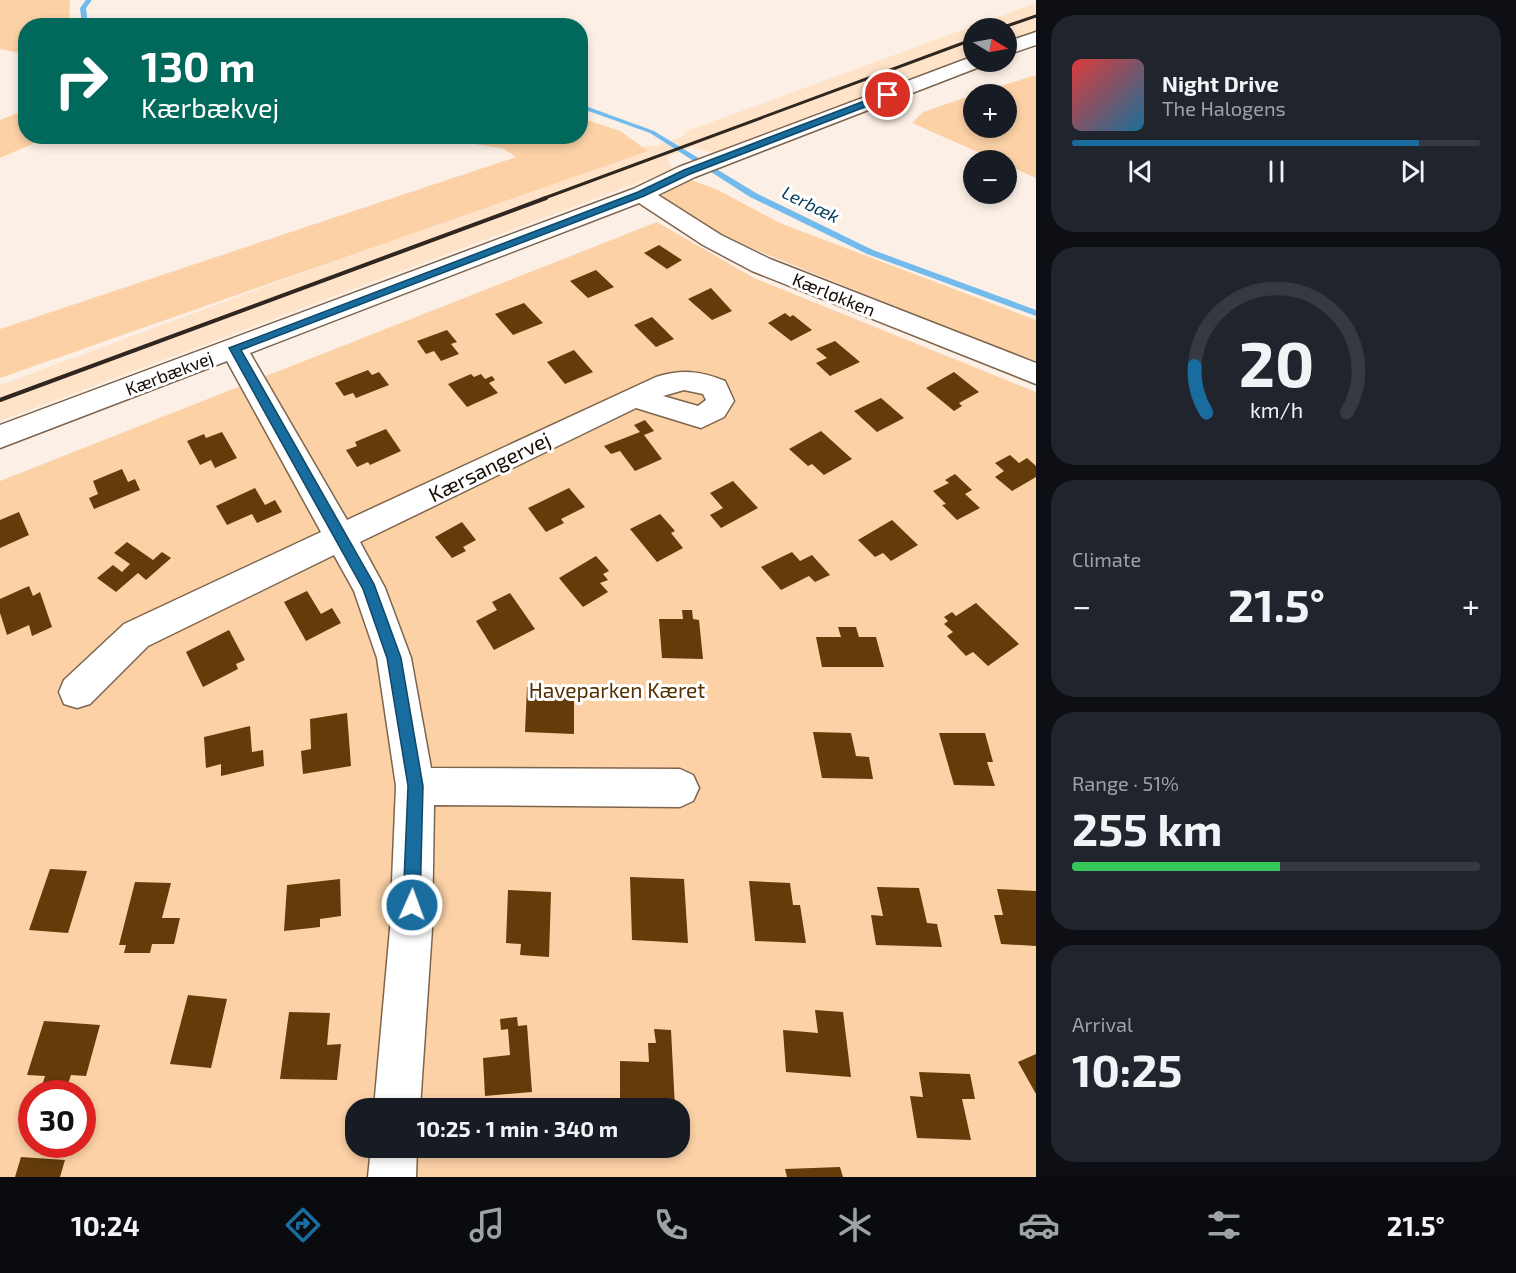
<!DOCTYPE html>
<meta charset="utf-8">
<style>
body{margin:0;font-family:"Exo 2",sans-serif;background:#20242c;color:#f1f3f6;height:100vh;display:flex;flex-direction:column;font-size:22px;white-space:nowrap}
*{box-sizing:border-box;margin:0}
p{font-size:20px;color:#9ea1a6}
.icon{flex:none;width:33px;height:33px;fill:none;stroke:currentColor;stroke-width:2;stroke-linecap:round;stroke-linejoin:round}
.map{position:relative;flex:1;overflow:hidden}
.details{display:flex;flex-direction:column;gap:15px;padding:15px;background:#0d0f14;width:480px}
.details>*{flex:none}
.banner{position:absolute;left:18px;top:18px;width:570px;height:126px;border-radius:24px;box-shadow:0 3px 9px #0003;background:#00695c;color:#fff;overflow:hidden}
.needle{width:39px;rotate:100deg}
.buttons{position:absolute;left:963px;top:18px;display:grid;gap:12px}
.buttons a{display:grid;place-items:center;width:54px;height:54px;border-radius:50%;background:#171b24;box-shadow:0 3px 9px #0003;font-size:30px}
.speed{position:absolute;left:18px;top:1080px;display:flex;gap:12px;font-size:30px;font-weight:700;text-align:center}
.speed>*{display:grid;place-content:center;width:78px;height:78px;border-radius:50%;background:#171b24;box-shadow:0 3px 9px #0003;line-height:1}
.speed .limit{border:9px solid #d22;background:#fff;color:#111}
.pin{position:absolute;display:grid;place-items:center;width:51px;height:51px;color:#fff;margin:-26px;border:3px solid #fff;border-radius:50%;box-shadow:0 2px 6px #0007}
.me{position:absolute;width:66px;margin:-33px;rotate:2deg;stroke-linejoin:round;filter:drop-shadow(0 0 4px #0008)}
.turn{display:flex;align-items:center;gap:21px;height:126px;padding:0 24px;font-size:27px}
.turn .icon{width:78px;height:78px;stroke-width:2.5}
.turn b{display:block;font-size:42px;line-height:51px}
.big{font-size:45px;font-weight:700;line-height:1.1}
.details .widget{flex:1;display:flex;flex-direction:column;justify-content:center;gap:9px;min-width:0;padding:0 21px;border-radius:24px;background:#20242c}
.details .dial{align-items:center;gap:0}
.dial svg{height:156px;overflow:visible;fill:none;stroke:#363941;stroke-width:7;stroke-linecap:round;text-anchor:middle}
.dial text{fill:#f1f3f6;stroke:none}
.song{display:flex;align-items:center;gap:18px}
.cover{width:72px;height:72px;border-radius:9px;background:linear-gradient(135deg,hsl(0 70% 55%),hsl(200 70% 35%))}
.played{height:6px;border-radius:3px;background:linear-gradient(90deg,#196d9e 85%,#363941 85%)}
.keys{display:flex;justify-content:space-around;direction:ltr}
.heat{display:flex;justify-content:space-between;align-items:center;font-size:33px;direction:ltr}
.charge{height:9px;border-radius:4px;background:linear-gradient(90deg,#34c759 51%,#363941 0)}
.trip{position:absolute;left:345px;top:1098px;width:345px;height:60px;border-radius:24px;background:#171b24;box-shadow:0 3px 9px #0003;font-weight:700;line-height:60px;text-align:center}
.dock{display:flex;height:96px;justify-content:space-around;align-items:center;background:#090b0e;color:#9ea1a6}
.dock .icon{width:42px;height:42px}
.dock .current{color:#196d9e}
.dock b{font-size:27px;color:#f1f3f6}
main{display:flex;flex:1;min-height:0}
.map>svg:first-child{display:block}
.built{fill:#fee3c9}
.green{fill:#fcd1a6;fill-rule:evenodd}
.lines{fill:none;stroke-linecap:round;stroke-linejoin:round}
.stream{fill:#73bbec;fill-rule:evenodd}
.building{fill:#633c0a}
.minor-casing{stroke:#7d654d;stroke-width:3}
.minor{fill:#fff;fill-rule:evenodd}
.rail-far1{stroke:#2f261f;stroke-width:3}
.rail{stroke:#2f261f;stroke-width:4}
.route{fill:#196d9e;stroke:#104767;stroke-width:1.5}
.labels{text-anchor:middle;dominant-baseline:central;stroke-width:6;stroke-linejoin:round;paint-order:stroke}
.far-water-label{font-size:18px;font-style:italic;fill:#003c5c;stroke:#fff}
.far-street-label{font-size:18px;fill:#140b04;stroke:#fff}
.street-label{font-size:21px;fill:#140b04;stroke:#fff}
.park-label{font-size:21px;fill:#553000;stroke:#fff}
</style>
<main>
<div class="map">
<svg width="1036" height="1177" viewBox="0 0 1036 1177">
<rect width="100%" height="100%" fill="#fcf0e6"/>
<!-- built -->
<path class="built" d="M1036,3V32L1007,44L1006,28H974L973,56L717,154L693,147L667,157L672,170L0,421V385L644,146H656L682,137L687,131Z"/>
<!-- green -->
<path class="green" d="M0,0H70L69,25L26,26L25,54L0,49Z
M1036,75V178L1007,165L1006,160H996L912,123L923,112L973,95L974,128H1006V94H975Z
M25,110L26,136L48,137L0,158V120Z
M581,118L620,131L648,151L0,378V329L516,157L502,148L425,137L580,136Z
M686,178L718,190L782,224L1036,320V363L716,234L660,197Z
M657,222L754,278L1036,392V1177H0V481ZM32,1094H82V1144H32ZM356,1108H680V1148H356Z"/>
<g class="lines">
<!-- stream -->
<path class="stream" d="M86,0H92L86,8L88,26H82L80,8Z
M580,104L654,131L756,193L873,250L1036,310V316L867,254L750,197L650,133L580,108Z"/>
</g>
<!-- building -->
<path class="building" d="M659,245L682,260L667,269L644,253Z
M596,270L614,287L588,298L570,281Z
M711,288L732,311L712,320L688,299Z
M524,303L543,323L513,335L495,314Z
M785,313L790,317L793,315L812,330L791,341L768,323Z
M652,317L674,339L656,347L634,325Z
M447,330L457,342L451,344L459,354L441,361L434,351L426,354L417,341Z
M835,341L860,362L830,376L816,363L827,358L816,349Z
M574,350L593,372L565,384L547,362Z
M368,370L372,375L379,372L389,385L356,398L353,393L344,396L335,383Z
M954,372L979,392L959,403L962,406L954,411L926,388Z
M471,374L474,377L481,374L485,379L492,376L495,380L489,383L498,393L467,407L448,384Z
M881,398L904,418L877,432L854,411Z
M645,420L654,431L644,435L662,459L635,471L620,451L611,454L604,446L640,432L634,425Z
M386,429L401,451L370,465L368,462L357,467L346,450L357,446L355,442Z
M821,431L852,459L824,475L812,464L808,466L789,449Z
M222,432L237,458L215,468L211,460L200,465L187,441L204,434L206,438Z
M1010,455L1019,463L1027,458L1036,466V477L1012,491L995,477L1004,471L995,463Z
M122,469L128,482L135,479L140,490L94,509L89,498L98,494L93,481Z
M955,474L972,490L965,494L980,508L957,520L942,505L946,504L933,491L949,483L945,480Z
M733,481L758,508L721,528L710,515L723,508L710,493Z
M255,488L265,505L275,500L282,512L257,523L252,514L227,525L216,506Z
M569,488L585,507L561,519L564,523L546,532L528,508Z
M19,512L29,535L0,548V520Z
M660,514L675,531L671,533L683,548L657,562L630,529Z
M892,520L918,545L891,561L883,553L875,557L858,540Z
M462,522L476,540L463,547L466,551L452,558L435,537Z
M127,542L153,560L162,552L171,558L146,580L138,573L116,592L97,578L113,565L122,572L130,564L114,553Z
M792,552L800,561L812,555L830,575L815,582L809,576L781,590L761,567Z
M596,556L609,571L603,574L608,580L600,583L608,592L583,607L559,578Z
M29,586L33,596L40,592L52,627L32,636L29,625L7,635L0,613V599Z
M307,591L321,614L332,608L341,623L306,641L284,602Z
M510,593L535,629L494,650L476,621L497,610L492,602Z
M976,603L1019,644L988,666L973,652L966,656L947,636L953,632L944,624L948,621L944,617L952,612L956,616Z
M682,610H692L693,619L699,620L703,659L662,658L659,619H683Z
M838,627H856L859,637H876L884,667H822L816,637H841Z
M229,630L245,660L236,664L238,669L203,687L186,652Z
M527,687L574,688V734L525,732Z
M347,713L351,766L303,774L301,751L311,749L310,719Z
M250,726L252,752L263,750L264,766L221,776V764L206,768L204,737Z
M813,732L851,733L856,756L869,757L873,779L822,778Z
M939,733H985L993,762H987L995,786L954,785Z
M50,869L87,871L68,933L29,930Z
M630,877L684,879L688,943L632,940Z
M340,879L341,916L320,919V927L284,931L287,885Z
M749,881L790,883L793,905H800L806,943L755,941Z
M135,882L171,883L162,918H180L174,944H152L150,953H124L126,945H119Z
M877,887L919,888L927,923L937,924L942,947L876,945L871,915L883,916Z
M997,889L1036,891V946L1001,944L994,915H1003Z
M508,890L551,892L549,957L520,955L521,944L506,943Z
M188,995L227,999L211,1068L170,1064Z
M815,1010L843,1012L851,1077L786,1072L783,1030L818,1033Z
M289,1012L330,1013L327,1045L341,1044L337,1080L280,1079Z
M517,1017L518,1026L527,1025L532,1092L485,1096L483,1058L510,1055L508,1029L501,1030L500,1019Z
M44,1021L100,1025L86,1076L71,1075L66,1090L41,1089L45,1076L27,1075Z
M654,1029L671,1030L675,1108H620V1061L649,1062L648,1043H656Z
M1036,1054V1094L1018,1062Z
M919,1072L970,1074L975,1099H962L971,1140L917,1138L910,1096L923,1097Z
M21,1157L65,1160L60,1177H15Z
M840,1167L843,1177H787L785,1169Z"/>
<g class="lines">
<defs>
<path id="minor" d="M1036,32V45L1006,55V42Z
M974,56V62H985L982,66L695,177L658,195L721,235L770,259L1036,363V384L752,271L703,245L639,203L250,353L347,520L656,377C682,369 700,371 725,381L734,401L724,417L701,428L636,408L360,542L385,588L411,658L431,768L680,769L693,775L699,788L693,801L680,807L434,805L432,929L420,1108H374L390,929L396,786L377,658L354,591L334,555L148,646L90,704L77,708L64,704L59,692L64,680L124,624L321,532L227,361L0,448V425L633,189L679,167ZM684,390L703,394L706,400L698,406L663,396Z
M371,1148H417L416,1177H368Z"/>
</defs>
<!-- minor casing -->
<use href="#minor" class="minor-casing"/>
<!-- minor -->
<use href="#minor" class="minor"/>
<!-- rail-far1 -->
<path class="rail-far1" d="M1001,28L1036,16
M542,199L974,39"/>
<!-- rail -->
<path class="rail" d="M0,400L546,198"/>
</g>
<!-- route -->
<path class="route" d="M888,92L891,97L690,174L644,196L241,350L374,584L401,658L423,786L420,905L418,911L412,914L406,911L403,905L408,786L387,658L363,589L229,348L638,192L684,170Z"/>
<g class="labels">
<!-- far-water labels -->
<g class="far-water-label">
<text transform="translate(811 204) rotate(26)">Lerbæk</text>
</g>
<!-- far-street labels -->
<g class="far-street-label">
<text transform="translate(834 294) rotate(22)">Kærløkken</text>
<text transform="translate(169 373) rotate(-21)">Kærbækvej</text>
</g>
<!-- street labels -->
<g class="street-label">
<text transform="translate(489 466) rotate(-26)">Kærsangervej</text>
</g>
<!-- park labels -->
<g class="park-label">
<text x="617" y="689">Haveparken Kæret</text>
</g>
</g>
</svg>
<div class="buttons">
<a><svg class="needle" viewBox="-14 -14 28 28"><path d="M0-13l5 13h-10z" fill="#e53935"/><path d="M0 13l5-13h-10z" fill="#9ea1a6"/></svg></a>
<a>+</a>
<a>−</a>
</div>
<div class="speed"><div class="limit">30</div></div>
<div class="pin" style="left:888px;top:95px;background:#d93025"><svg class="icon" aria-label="arrive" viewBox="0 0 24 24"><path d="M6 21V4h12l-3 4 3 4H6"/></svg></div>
<svg class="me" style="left:412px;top:905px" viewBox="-20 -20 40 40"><circle r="17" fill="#196d9e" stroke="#fff" stroke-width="3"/><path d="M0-11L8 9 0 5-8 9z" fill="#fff"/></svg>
<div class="trip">10:25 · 1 min · 340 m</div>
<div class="banner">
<div class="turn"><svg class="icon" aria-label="right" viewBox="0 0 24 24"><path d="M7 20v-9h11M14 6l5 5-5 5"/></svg><div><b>130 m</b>Kærbækvej</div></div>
</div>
</div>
<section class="details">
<div class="widget">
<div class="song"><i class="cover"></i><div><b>Night Drive</b><p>The Halogens</p></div></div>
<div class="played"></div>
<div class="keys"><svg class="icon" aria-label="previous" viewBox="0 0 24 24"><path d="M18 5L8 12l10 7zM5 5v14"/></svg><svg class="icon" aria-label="pause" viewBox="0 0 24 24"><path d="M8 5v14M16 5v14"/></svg><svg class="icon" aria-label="next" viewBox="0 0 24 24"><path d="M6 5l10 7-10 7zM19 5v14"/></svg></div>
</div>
<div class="widget dial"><svg viewBox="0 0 100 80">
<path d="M14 69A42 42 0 1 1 86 69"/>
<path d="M14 69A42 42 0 0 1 8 45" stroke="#196d9e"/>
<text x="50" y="56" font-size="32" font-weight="700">20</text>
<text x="50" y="72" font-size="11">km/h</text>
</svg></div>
<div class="widget"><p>Climate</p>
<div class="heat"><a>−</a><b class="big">21.5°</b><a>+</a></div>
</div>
<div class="widget"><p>Range · 51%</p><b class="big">255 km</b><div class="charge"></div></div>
<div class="widget"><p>Arrival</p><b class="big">10:25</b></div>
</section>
</main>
<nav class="dock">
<b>10:24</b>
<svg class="icon current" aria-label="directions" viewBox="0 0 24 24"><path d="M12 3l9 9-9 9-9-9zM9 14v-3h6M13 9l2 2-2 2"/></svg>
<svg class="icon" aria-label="music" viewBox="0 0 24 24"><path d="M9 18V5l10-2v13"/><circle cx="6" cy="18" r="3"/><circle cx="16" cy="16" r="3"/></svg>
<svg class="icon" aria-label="phone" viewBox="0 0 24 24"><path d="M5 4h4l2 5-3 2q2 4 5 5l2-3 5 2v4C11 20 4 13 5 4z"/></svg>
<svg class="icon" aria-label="climate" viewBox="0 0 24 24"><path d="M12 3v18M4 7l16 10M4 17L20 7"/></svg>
<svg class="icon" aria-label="car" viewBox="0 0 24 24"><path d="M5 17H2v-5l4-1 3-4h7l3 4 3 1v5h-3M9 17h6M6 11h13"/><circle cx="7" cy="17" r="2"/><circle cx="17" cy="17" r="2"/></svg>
<svg class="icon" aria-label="filters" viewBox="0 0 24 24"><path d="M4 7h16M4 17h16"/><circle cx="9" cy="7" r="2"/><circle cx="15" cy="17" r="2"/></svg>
<b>21.5°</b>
</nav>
